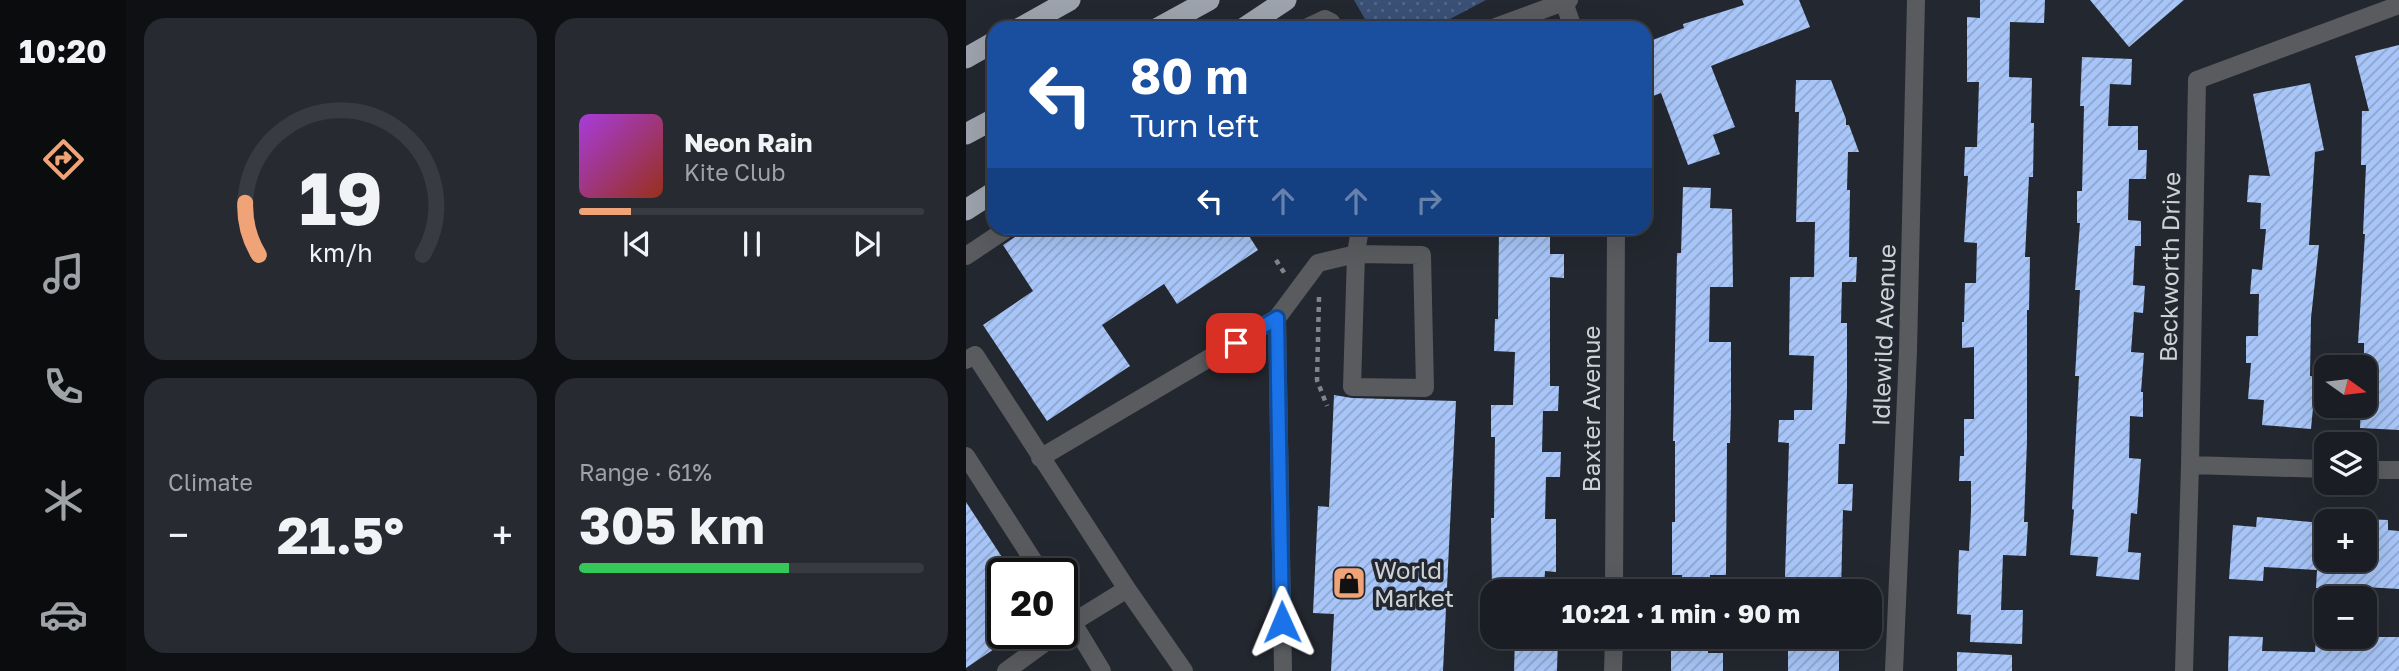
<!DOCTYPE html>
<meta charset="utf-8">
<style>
body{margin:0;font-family:"Golos Text",sans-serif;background:#272a30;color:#f1f3f6;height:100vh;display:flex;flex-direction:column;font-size:26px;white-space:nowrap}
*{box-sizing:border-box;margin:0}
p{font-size:23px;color:#9fa2a6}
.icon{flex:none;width:38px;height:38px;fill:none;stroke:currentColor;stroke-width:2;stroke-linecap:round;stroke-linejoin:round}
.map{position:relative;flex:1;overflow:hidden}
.panel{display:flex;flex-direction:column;gap:18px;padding:18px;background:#0e1013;width:840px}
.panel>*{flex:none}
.hud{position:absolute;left:21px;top:21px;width:665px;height:214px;border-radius:21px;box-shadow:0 7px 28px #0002,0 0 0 2px #383b41;background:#1a4fa0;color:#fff;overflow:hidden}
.needle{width:46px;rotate:104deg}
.buttons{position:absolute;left:1348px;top:355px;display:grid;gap:14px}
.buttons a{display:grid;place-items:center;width:63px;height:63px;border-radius:14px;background:#1a1d23;box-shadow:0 7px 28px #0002,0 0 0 2px #383b41;font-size:35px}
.speed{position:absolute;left:21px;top:558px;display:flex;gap:14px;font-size:35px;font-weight:700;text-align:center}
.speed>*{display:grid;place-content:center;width:91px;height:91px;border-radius:50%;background:#1a1d23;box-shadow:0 7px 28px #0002,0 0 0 2px #383b41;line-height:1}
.speed .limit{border:4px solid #111;border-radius:10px;background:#fff;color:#111}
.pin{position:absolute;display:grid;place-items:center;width:60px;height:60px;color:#fff;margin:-30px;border-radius:14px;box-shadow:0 4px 10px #0006}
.me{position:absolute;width:77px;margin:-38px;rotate:359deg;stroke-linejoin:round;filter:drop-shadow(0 0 5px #0008)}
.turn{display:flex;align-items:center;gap:24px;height:147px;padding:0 28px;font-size:32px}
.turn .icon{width:91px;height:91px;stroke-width:2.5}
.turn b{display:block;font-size:49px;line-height:60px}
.lanes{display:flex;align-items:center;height:66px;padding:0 28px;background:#0003;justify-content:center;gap:35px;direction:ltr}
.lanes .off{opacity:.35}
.big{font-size:52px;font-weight:700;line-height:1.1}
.panel .tile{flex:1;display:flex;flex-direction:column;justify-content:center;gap:10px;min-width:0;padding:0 24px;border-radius:21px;background:#272a30}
.panel .dial{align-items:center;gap:0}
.dial svg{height:182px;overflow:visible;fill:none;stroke:#383b41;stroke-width:7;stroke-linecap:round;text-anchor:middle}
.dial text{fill:#f1f3f6;stroke:none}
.song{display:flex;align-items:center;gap:21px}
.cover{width:84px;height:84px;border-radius:10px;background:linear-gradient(135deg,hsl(280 70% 55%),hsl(10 70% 35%))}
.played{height:7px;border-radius:4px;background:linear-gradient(90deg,#efa376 15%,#383b41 15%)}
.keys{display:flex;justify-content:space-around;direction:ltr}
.heat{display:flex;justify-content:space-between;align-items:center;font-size:38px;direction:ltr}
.charge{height:10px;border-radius:5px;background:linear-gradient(90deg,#34c759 61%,#383b41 0)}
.panel .tiles{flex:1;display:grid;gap:18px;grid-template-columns:repeat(2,1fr)}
.trip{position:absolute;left:514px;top:579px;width:402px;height:70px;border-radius:21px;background:#1a1d23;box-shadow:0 7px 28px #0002,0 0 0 2px #383b41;font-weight:700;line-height:70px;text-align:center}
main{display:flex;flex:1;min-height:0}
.tab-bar{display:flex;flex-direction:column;width:126px;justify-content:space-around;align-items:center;background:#0a0c0e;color:#9fa2a6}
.tab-bar .icon{width:49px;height:49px}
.tab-bar .on{color:#efa376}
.tab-bar b{font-size:32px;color:#f1f3f6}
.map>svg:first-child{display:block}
.grass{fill:url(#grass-dots)}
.building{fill:url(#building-hatch)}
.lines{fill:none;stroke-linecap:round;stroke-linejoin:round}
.path{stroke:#80848b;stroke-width:4.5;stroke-dasharray:5 5;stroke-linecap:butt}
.minor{stroke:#595b5f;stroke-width:18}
.highway{stroke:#9da3ad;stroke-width:21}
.route-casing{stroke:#114b97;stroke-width:18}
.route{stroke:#1a73e8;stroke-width:12}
.labels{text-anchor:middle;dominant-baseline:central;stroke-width:7;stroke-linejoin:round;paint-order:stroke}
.street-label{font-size:24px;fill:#ced2d7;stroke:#23272f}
.poi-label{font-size:24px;fill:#ced2d7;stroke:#23272f;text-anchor:start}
</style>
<main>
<nav class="tab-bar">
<b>10:20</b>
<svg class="icon on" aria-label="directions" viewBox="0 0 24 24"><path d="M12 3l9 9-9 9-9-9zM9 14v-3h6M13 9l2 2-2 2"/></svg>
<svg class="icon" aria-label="music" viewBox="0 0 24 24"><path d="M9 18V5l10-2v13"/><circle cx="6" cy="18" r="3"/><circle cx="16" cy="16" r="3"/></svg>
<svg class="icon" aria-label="phone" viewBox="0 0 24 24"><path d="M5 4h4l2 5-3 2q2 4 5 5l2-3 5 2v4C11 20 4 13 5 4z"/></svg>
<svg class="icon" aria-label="climate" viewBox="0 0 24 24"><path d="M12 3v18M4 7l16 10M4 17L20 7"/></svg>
<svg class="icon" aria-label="car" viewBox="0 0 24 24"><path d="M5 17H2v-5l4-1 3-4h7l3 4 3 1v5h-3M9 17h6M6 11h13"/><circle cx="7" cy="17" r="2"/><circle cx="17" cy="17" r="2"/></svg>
</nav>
<section class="panel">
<div class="tiles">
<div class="tile dial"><svg viewBox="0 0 100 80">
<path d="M14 69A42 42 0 1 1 86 69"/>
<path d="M14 69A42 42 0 0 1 8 46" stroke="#efa376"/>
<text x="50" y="56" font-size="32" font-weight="700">19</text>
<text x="50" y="72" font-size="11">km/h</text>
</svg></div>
<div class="tile">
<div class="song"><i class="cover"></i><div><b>Neon Rain</b><p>Kite Club</p></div></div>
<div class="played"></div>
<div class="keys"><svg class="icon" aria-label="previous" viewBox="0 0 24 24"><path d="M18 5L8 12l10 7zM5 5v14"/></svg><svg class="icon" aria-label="pause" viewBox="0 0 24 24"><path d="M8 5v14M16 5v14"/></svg><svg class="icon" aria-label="next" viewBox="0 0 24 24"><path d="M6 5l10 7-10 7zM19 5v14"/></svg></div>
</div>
<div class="tile"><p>Climate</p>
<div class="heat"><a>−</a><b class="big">21.5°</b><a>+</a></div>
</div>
<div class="tile"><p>Range · 61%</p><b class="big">305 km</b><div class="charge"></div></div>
</div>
</section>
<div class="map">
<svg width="1433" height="671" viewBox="0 0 1433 671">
<defs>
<pattern id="grass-dots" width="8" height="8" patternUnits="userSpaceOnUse" patternTransform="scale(1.75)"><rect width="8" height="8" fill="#3a5075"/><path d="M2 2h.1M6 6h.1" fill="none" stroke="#556888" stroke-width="1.8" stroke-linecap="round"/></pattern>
<pattern id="building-hatch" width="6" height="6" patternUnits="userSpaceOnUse" patternTransform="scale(1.75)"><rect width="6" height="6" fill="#a7c5f8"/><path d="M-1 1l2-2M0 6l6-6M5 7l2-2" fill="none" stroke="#8da4ca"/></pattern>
</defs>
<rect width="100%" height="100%" fill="#23272f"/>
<!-- grass -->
<path class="grass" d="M388,0H520L467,28H404Z"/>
<!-- building -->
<path class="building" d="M776,0H833L844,27L745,66L769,127L747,135L754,154L722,165L695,93L679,99V43L718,28L717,24L778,5Z
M1014,0H1079L1078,23L1044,22L1043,77L1066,78L1065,123H1068L1067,177H1063L1059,257H1064L1063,310H1061V442L1058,522H1062L1060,556L1037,555L1035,610H1057L1056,644L1004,642L1005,615L991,614L993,550L1003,551L1005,511V481H993L994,456H998V419H1008V347L996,348V322H998L999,283H1010L1011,243L998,242L1002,176H998L999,147H1011L1013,82H1001V17L1014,18Z
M1124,0H1218L1163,47Z
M1433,45V430L1394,428L1395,406H1398V343H1392L1399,234H1397L1400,165H1395L1396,111H1403L1389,56Z
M1116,57L1166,59L1165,85L1144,84L1142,126H1172V150H1181L1180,179H1163L1162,220L1175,221V246H1169L1167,285L1179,286L1177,313L1168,312L1165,352L1178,353L1175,392H1177V417L1164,416L1163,458L1175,459L1171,514L1165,513L1162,552L1175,553L1173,580L1130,576L1132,557L1104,555L1108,510L1106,509L1113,376H1109L1114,290H1109L1114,223H1111V191H1116L1118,106H1114Z
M830,80H865L880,119V125H883L893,152H882L881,190H884L883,257H891L890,282H876L875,323H881V391L879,444H873L872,484H887L886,511L877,510L875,592H821V577H819L823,443L812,442L813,420H828V410H846L848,356L823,355L824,277H848L849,222H830L833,112H829Z
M1344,83L1358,150L1349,152L1343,245H1353L1345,318L1344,376H1350L1345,429L1296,425L1298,400L1282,399L1285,363H1280V336H1292L1293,294H1284L1286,269L1296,270L1300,229H1294L1295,203L1281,202L1283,175L1304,176L1287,94Z
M717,187L745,188L744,208L766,209L767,287H744L743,342H765V409L764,443H761L760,575H744L743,592H715L716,575H706V522H709V441H707L711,253H715Z
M53,228H278L292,250L211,304L198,284L136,325L164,366L81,421L17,325L67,291L37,245L49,237Z
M533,228H584V254H598V278L584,277V386H593L592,411H577L576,452H595L594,477H580L579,519H590V572L579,571L578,592H526L525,518H528L529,437H525V405H547L549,352L528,351L529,319H532Z
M368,395L386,398L490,401L477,671H365L368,614L347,613L352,506L363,507Z
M0,502L47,574H37V643L0,668Z
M1291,517L1356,523V535L1360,536V560H1398V519L1422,520V530L1433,531V589L1382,586V590L1350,588L1351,570L1298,567L1297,581L1263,579L1267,525L1290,527Z
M1263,636L1297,637L1296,651L1349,652L1350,637H1433V671H1262Z
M549,637H592L591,671H548Z
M705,637H742V653H757V671H705Z
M822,637H873V671H822Z
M991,652L1046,655V671H991Z"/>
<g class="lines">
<!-- path -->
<path class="path" d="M310,260L319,274
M353,297L351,380L361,406"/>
<!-- minor -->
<path class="minor" d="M598,2L607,28
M340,28L359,19L365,22L369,28
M527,28L603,0
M0,256L42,228
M311,318L352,263L390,254L456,255L459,388L386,387L390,254L394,228
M0,360L9,355L161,589L218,671
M0,456L76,574
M74,458L311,318L317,671
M1224,465L1360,469
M1398,470H1433
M648,592L650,228
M96,605L136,671
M96,629L161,589
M40,671L91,634
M647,671L648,637
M928,671L942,351L950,0
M1218,671L1224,465L1231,80L1433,5"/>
<!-- highway -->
<path class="highway" d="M54,28L104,0
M192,28L243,0
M278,28L320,0
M0,58L28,42
M0,134L28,119
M0,210L28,192"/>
</g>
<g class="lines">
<defs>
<path id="route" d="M270,343L311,318L316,622"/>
</defs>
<!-- route casing -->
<use href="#route" class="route-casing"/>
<!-- route -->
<use href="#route" class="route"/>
</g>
<!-- icons -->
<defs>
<symbol id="shop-square" viewBox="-11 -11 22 22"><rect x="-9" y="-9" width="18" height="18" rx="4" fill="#efa376" stroke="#23272f"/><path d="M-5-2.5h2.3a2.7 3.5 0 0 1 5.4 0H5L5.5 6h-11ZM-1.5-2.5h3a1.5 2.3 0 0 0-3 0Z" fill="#111"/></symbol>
</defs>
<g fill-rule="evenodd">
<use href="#shop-square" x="364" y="564" width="38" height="38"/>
</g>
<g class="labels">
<!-- street labels -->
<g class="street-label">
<text transform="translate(1203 267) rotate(-89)">Beckworth Drive</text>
<text transform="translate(917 335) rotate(-88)">Idlewild Avenue</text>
<text transform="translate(624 409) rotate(-90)">Baxter Avenue</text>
</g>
<!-- poi labels -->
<g class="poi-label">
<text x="408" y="569">World<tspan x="408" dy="28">Market</tspan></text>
</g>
</g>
</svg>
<div class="buttons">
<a><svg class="needle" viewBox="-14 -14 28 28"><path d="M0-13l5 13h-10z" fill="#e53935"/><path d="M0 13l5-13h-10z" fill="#9fa2a6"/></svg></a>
<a><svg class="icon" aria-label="layers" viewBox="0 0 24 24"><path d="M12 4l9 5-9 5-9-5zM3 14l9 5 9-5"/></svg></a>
<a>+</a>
<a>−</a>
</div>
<div class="speed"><div class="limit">20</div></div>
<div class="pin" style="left:270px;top:343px;background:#d93025"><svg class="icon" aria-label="arrive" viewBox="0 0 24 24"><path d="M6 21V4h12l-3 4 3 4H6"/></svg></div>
<svg class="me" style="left:316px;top:622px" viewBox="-20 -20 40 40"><path d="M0-17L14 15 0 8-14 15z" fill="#1a73e8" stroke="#fff" stroke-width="4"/></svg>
<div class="trip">10:21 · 1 min · 90 m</div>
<div class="hud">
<div class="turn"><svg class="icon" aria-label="left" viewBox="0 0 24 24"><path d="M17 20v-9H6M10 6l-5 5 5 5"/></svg><div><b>80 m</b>Turn left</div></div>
<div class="lanes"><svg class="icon" aria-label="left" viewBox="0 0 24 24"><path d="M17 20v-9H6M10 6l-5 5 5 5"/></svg><svg class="icon off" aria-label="ahead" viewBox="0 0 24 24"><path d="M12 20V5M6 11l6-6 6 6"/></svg><svg class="icon off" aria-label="ahead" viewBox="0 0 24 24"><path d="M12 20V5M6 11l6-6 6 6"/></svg><svg class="icon off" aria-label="right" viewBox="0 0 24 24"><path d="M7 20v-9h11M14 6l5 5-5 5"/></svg></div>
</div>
</div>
</main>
